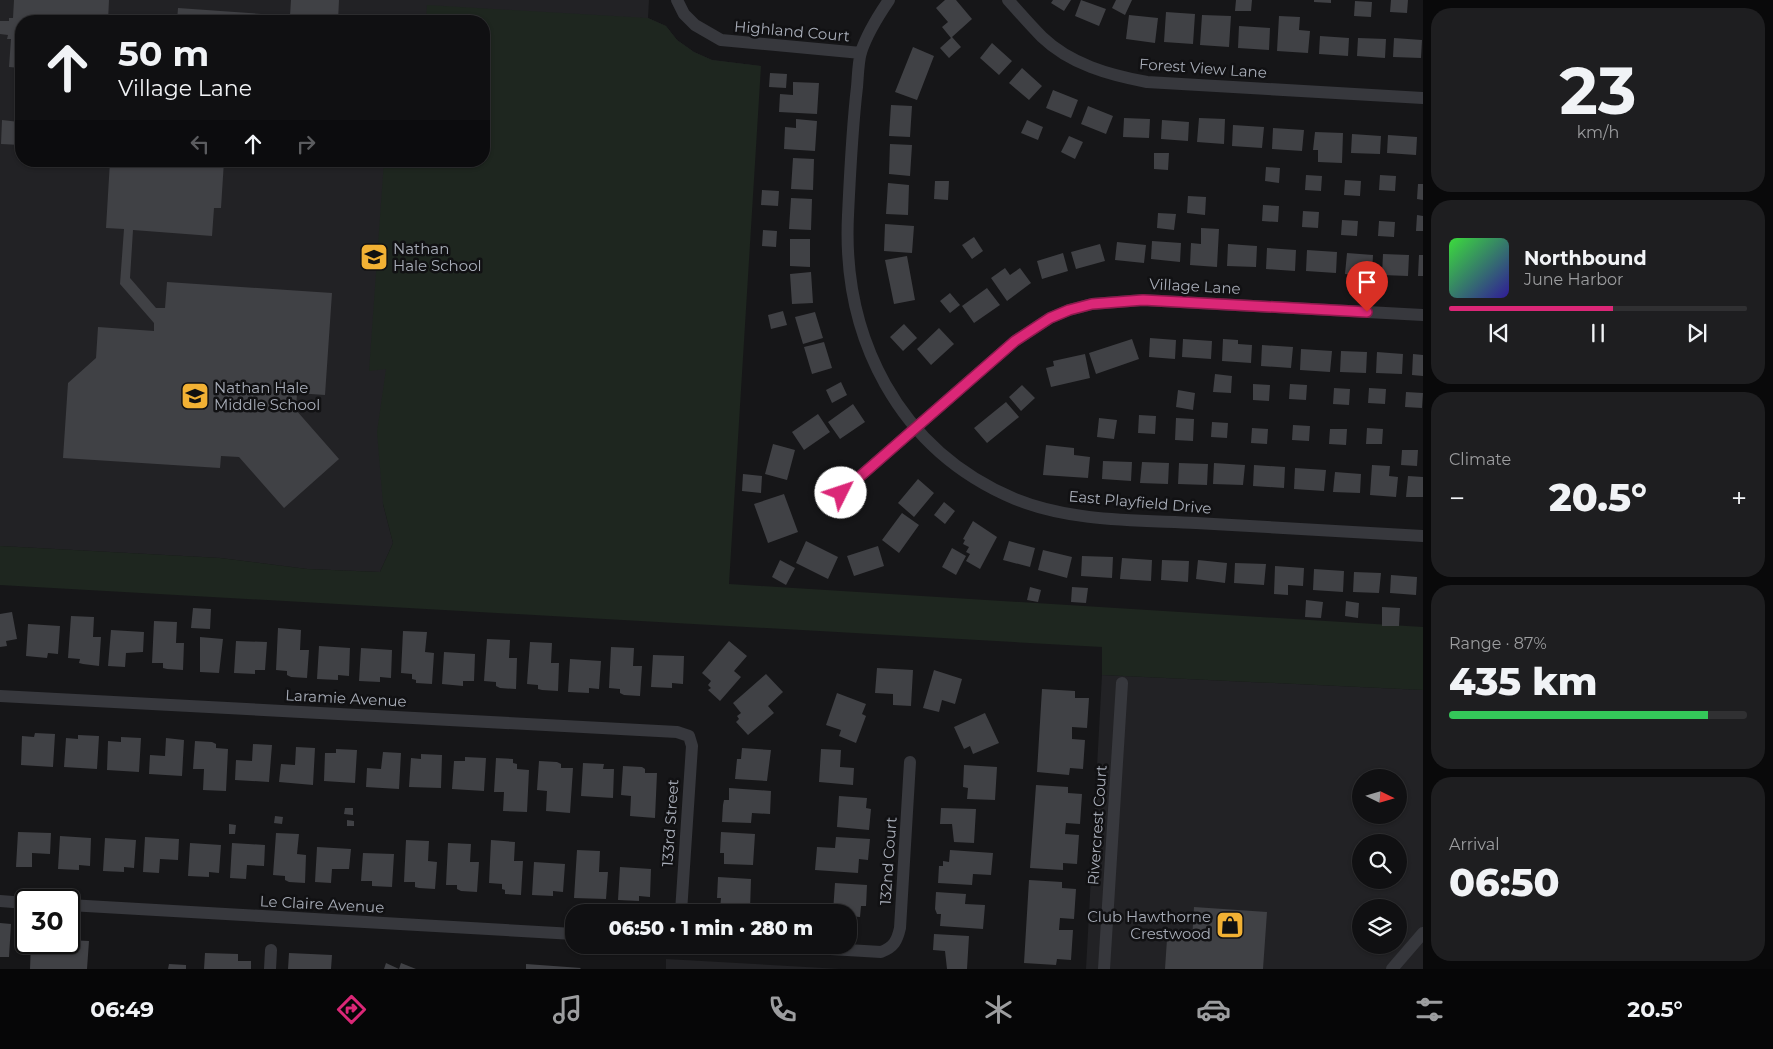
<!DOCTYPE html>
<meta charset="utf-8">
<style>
body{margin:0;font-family:Montserrat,sans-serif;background:#1e1e20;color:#f1f3f6;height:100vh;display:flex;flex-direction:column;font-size:19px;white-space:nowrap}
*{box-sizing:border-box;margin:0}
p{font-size:16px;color:#9c9d9f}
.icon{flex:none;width:28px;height:28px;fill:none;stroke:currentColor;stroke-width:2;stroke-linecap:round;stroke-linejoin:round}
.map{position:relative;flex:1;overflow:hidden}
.side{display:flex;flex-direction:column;gap:8px;padding:8px;background:#09090a;width:350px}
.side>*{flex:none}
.guide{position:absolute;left:15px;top:15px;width:475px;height:152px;border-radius:20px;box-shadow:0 1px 4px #0004,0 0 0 1px #303032;background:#101012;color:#f1f3f6;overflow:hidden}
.needle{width:32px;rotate:95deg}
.tools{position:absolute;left:1352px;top:769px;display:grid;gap:10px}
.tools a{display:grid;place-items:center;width:55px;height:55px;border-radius:50%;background:#101012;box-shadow:0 1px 4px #0004,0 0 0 1px #303032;font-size:25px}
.speed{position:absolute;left:15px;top:889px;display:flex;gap:10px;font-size:25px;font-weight:700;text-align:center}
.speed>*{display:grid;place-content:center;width:65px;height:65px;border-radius:50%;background:#101012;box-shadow:0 1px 4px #0004,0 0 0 1px #303032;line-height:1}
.speed .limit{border:2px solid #111;border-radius:8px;background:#fff;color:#111}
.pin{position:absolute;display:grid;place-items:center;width:42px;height:42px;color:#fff;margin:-51px -21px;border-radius:50% 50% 50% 0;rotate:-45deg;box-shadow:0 0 5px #0007}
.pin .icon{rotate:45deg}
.me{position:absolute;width:55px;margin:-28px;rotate:49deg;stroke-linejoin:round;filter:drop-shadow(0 0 4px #0008)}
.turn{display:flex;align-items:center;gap:18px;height:105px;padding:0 20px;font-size:22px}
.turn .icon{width:65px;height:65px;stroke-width:2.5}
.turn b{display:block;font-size:35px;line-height:42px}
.lanes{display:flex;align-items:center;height:48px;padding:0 20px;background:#0003;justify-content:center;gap:25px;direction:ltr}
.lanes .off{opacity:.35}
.big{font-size:38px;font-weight:800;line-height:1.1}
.side .tile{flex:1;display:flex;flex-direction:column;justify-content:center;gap:8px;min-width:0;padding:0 18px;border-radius:20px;background:#1e1e20}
.side .dial{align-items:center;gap:0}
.dial b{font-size:65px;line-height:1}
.song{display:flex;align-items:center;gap:15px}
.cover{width:60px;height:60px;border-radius:8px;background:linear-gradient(135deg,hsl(120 70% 55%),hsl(250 70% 35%))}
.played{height:5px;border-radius:2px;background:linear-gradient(90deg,#db2777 55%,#303032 55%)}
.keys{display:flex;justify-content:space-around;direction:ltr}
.heat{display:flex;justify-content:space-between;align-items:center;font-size:28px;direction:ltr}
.charge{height:8px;border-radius:4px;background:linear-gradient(90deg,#34c759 87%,#303032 0)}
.trip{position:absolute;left:565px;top:904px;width:292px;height:50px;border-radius:20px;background:#101012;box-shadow:0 1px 4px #0004,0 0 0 1px #303032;font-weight:800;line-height:50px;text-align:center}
.dock{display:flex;height:80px;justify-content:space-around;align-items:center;background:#060607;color:#9c9d9f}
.dock .icon{width:35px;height:35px}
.dock .current{color:#db2777}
.dock b{font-size:22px;color:#f1f3f6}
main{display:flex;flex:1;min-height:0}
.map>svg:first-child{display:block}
.built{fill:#222225;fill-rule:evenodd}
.green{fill:#1e261f}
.building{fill:#404145}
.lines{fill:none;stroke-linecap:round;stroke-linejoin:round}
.street{stroke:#37383d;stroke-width:12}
.route-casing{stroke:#8e194d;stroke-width:12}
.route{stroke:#db2777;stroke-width:9}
.labels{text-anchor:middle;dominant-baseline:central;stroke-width:5;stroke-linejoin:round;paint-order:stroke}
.street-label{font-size:15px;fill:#a8adb8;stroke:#111113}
.poi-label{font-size:15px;fill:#a8adb8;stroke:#111113;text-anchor:start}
</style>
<main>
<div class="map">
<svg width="1423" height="969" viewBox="0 0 1423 969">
<rect width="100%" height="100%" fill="#161618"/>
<!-- built -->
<path class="built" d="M0,0H649L648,18L666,26L677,40L694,52L712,60L761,66L383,504L393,543L380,572L307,569L220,558L0,546ZM21,21H484V161H21Z
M1102,675L1423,690V969H1086ZM1361,778H1399V815H1361ZM1361,842H1399V880H1361ZM1361,908H1399V945H1361Z
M666,959L841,969H666Z"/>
<!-- green -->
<path class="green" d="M427,5L648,18L666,26L677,40L694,52L712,60L761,66L729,584L1423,627V690L1102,675V647L0,585V546L220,558L307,569L380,572L393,543L383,504L377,432L386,369L369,371L384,161H484V21H426Z"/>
<!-- building -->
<path class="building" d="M14,0H109L108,21H21V68L9,67L11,39H7L8,35L0,34V21H9V18H13Z
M291,0H339L338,21H177L178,8L290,16Z
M945,0H956L972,19L952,37L961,47L949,58L940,48L951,38L942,27L948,22L936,8Z
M1053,0H1071L1064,11L1051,3Z
M1081,0L1106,9L1099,26L1075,16Z
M1116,0H1132L1125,15L1112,8Z
M1236,0H1252L1251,11H1235Z
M1314,0H1331V3L1314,2Z
M1391,0H1408L1407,13L1390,12Z
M1355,1L1372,2L1371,17L1354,16Z
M1166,12L1195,14L1193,44L1164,42Z
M1129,15L1158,18L1155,43L1126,39Z
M1202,15L1231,16L1229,47L1200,45Z
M1279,16L1300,17L1299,30L1310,31L1308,53L1277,51Z
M1239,26L1270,28L1269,50L1238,48Z
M1320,36L1349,38L1348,56L1319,54Z
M1358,38L1386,39L1385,58L1357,56Z
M1394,38L1422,40L1421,58L1393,57Z
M992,43L1012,61L999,75L980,58Z
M913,47L934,56L917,100L895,92Z
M1022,68L1042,86L1029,100L1009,83Z
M770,73L787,74L786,88L769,87Z
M793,82L819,83L817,114L779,112L780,94L793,95Z
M1053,90L1078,100L1071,118L1046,108Z
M20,105L21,145L1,144L2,120L19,122Z
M891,105L912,106L910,137L889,136Z
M1088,106L1113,116L1106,134L1081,124Z
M1124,118L1150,119L1149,138L1123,137Z
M1199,118L1225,119L1224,144L1197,142Z
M796,119L817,121L815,151L784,149L785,127L796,128Z
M1027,120L1043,127L1038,140L1021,133Z
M1162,120L1189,122L1188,141L1161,139Z
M1233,125L1264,127L1262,148L1232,146Z
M1273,128L1304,130L1302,151L1272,149Z
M1315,132L1343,133L1342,163L1318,162V150H1313Z
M1352,134L1381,136L1380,154L1351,153Z
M1388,135L1417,137L1416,155L1387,153Z
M1069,136L1083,142L1075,159L1061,152Z
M890,144L912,145L910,176L889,174Z
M1154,153H1169L1168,170L1154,169Z
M793,158L814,159L813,190L791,189Z
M110,161H224L221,208H214L212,236L133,230L130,278L156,308H165L167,282L332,293L325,395L297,393L296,410L339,459L284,508L239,457L221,456L220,468L63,458L68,383L96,358L98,327L154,331V323L120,284L124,229L106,228Z
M1266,167L1280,168L1279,183L1265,181Z
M1306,175L1322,176L1321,191L1305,190Z
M1380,175L1396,176L1395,191L1379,190Z
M1345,180L1361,181L1360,196L1344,195Z
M935,181H949L948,200L934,199Z
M888,183L909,185L908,215L886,214Z
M1418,184H1423V200L1417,199Z
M762,190L779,191L778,206L761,205Z
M1188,196L1206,197L1205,215L1187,213Z
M791,198L812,199L811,230L789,229Z
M1263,205L1279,206L1278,222L1262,221Z
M1303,211L1319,212L1318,228L1302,227Z
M1158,213L1176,214L1174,230L1157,228Z
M1417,215L1423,216V231H1416Z
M1342,220L1358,221L1357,236L1341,235Z
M1379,221L1395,222L1394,237L1378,236Z
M885,224L914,226L912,253L884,251Z
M1201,228L1219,229L1217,267L1190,265L1191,243L1201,244Z
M763,230L777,231L776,247L762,246Z
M974,237L983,251L972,259L962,245Z
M790,239H810V267L790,266Z
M1152,241L1181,243L1180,262L1151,259Z
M1117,242L1146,245L1144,263L1115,260Z
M1100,244L1105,261L1076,269L1071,252Z
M1228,244L1257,246L1256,267L1227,266Z
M1267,248L1296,250L1295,271L1266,269Z
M1307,250L1337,252L1336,273L1306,271Z
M1063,253L1068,271L1042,279L1037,261Z
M1347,253L1373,255L1372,276L1345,274Z
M1383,254L1409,255L1408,276L1382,275Z
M1419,255H1423V276H1418Z
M907,256L915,300L894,304L885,260Z
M1005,268L1010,275L1020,268L1031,283L1007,301L991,278Z
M811,272L813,303L792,304L790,274Z
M987,288L1000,305L974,323L962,306Z
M950,293L960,305L950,313L940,301Z
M783,311L787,325L771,329L768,315Z
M815,312L823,338L803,344L795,317Z
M904,324L917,338L903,351L890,337Z
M939,328L954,344L931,365L917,349Z
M1150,338L1176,340L1175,359L1149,357Z
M1132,339L1139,359L1096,374L1089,353Z
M1183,339L1212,341L1211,359L1182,357Z
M1223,339L1238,340V344L1252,345L1251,363L1222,361Z
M824,342L832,368L812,374L804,347Z
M1262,345L1293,347L1291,368L1261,366Z
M1301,349L1332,351L1330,372L1300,370Z
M1341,351L1367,352L1366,373L1340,372Z
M1377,352L1403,354L1402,374L1376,373Z
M1085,354L1090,378L1051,387L1046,368L1054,366L1053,361Z
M1413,354L1423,355V376L1412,375Z
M1215,374L1232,376L1231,393L1213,392Z
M841,382L847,395L832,403L826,390Z
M1253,384L1270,385L1269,401L1253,400Z
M1290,384L1307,385L1306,400L1289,399Z
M1022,385L1035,398L1021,411L1009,397Z
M1334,388L1350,389L1349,405L1333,404Z
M1369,388L1386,389L1385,404L1368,403Z
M1178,390L1195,393L1193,410L1176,407Z
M1406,392L1423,393L1422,408L1405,407Z
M1006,402L1019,417L987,443L974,428Z
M853,404L865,422L840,439L828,422Z
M818,414L830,432L804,450L792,432Z
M1139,415L1156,416L1155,434L1138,433Z
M1099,418L1117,420L1114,439L1097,437Z
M1176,418L1194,419L1193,441L1175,440Z
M1212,422L1228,423L1227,438L1211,437Z
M1293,425L1310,426L1309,441L1292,440Z
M1252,428L1268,429L1267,444L1251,443Z
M1367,428L1383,429L1382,444H1366Z
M1330,429H1347L1346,445L1329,444Z
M773,444L795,450L787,480L765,474Z
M1046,445L1074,448V455L1090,457L1088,478L1043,475Z
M1402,450H1418L1417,466L1401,465Z
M1103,461L1132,462L1131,481L1102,479Z
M1142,462L1169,463L1168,484L1140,483Z
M1179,463L1208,464L1207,485L1178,484Z
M1214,463L1245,465L1243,485L1213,484Z
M1254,465L1285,467L1284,488L1253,486Z
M1372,465L1390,466L1389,476L1398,477L1396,497L1370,495Z
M1295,468L1326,470L1324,491L1294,489Z
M1335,472L1361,474L1360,493L1333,492Z
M743,474L762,476L761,493L742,491Z
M1408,476L1423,477V497H1406Z
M918,479L934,493L914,517L898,503Z
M784,494L798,532L768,543L754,504Z
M944,502L955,511L945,524L934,515Z
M902,513L919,525L899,553L882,540Z
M973,521L997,537L980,569L966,561L970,554L966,552L969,547L963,544L965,540L963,539Z
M806,541L838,557L828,579L796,563Z
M1009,541L1035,548L1030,567L1003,560Z
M878,546L884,566L854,576L847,556Z
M952,548L966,556L956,575L942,567Z
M1043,550L1072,557L1067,578L1038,570Z
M1082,556L1113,557L1112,578L1081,576Z
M1122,558L1152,560L1151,581L1120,579Z
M780,560L795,568L786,585L772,577Z
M1162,560L1189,561L1188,582L1161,580Z
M1198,560L1227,563L1225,583L1196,579Z
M1235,563L1266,564L1264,585L1234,583Z
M1275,566L1304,568L1303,586L1288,585V595L1274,594Z
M1314,569L1344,571L1343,592L1313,590Z
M1354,572L1381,573L1379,593L1353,592Z
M1391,575L1417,577L1416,595L1390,593Z
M1030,587L1041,590L1038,602L1027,600Z
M1072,587L1088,588L1086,603L1071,602Z
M1306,600L1323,602L1321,618L1305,617Z
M1346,601L1359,603L1358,618L1345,616Z
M1382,607L1400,608L1399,626H1382Z
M193,608L211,609L210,629L191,628Z
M12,612L17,639L6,641L7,646L0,647V614Z
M71,616L94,617L93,637H101L99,666L83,664L79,663L80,659L68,658Z
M154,621L177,622L176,643H184L183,670L167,669L163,668V663H152Z
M28,624L60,626L58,654L48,653L47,658L26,656Z
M278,628L301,630L300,650H309L307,678L291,677L287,675V671L276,670Z
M111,630L144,632L143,652L126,653L125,667L108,666Z
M403,631L427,632L425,652L434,653L432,684L416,683V680L412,679V674L401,673Z
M200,637L223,639L219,673L200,672Z
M487,639L510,640L509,658H517L516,689L500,688L496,686V682L484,681Z
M236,641L267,642L265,670H255V674L234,673Z
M729,641L747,656L734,671L741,677L720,701L708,690L711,688L708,685L711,681L702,673Z
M530,642L552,643L551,663H559L558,691L542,690L538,689V685L527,684Z
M319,646L350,648L349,676L338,675V680L317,679Z
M611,647L634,648L633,666H642L640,696L624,695L620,693V689L609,688Z
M361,648L392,650L391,678L380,677V682L359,681Z
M444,652L475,654L474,681H463V686L442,684Z
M653,655L684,656L683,684L672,683V688L651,687Z
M570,659L601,661L599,689L589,688V693L568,692Z
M877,668L913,670L911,706L893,705V694L875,693Z
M934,670L962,679L955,704L942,700L939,712L923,708Z
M766,674L783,692L768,706L774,713L748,735L736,722L739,719L737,716L741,713L733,703Z
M1042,689L1075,691V698H1089L1087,728L1072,727V739L1085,740L1083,769L1070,768L1069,775L1037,772Z
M837,693L866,704L862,714L866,716L856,743L839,736L841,730L826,725Z
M985,713L999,743L973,754L970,746L964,749L954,727Z
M35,733L55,734L53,767L21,765L22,736L34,737Z
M78,735L99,736L97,769L64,767L66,738L78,739Z
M121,737L141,738L139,772L107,770L108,741L121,742Z
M166,738L184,740L182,776L149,774L150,755L165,756Z
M195,741L212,742L216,744V748L228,749L226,791L203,790L204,769H193Z
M253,744L272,745L269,782L235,780L236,760L252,761Z
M296,747L315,748L313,785L279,782L281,764L295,765Z
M742,748L771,750L767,781L735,779L737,759H741Z
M336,749L357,750L355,783L324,781L325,753H336Z
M821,749L841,750L840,767L854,768L853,785L819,782Z
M383,752L401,753L399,789L366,787L367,768L381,769Z
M421,754L442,755L441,788L409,787L411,758L421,759Z
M465,757L486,758L484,791L452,789L454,761H465Z
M496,758L513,759V763L517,764V769L529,770L527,812L503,811L504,792H494Z
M539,761L557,762L561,764V768H573L570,813L546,811L547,791L537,790Z
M583,763L604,764L603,769H614L613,798L581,796Z
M964,765L997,767L995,800L967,799L968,788L963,787Z
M623,766L642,767L645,769V773H657L655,818L630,816L631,796L621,795Z
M1036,785L1068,787V793L1082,794L1080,824L1066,823L1065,834L1079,835L1077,864L1063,863V870L1030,868Z
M729,788L771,791L770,814L752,813L751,823L722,822L723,805L724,800H729Z
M839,796L867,798L866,808L871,809L869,830L837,827Z
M345,808H353V815L344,814Z
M941,808L976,809L974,843L954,842L952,824H940Z
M275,816L283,817L282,824L274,823Z
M347,820L354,821V826H347Z
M229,824L236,825L235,834H229Z
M18,832L51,833L50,854L32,853V867H16Z
M721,832L755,834L753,865L724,864V853H720Z
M276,833L299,834L297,854L306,855L305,883L289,882L285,880V876L273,875Z
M60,836L91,838L90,866L79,865V870L58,869Z
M145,837L179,839L178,860L160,859L159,873L143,872Z
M836,837L870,839L868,860L859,859L858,873L815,870L817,847L835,848Z
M105,838L136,840L134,868L124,867V872L103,871Z
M406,840L429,841L428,861L437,862L435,889L419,888L415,887V882H404Z
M491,840L515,842L514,861H523L521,895L505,894V890L502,889V884L489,883Z
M190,843L221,845L219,873L209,872V877L188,876Z
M232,843L265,845L264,866L247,865L246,879L230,878Z
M448,843L471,844L470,862H479L477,892L461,891L457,889V885H446Z
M317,847L351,849L349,869H332L331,883L315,882Z
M577,850L600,851L599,872H608L606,899L574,898Z
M950,850L993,853L991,875L973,874L972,885L938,883L939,866H943V861L949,862Z
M363,853L394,854L392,887L372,886V881H361Z
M534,862L565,864L563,892L553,891V896L532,895Z
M620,867L651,869L650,897L639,896V901L618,900Z
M718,877L751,879L750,910L720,909L721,898H717Z
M1029,880L1062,882V888L1076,889L1074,919L1060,918L1059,930H1073L1071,960L1057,959L1056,965L1024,963Z
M835,883L867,885L866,906H861L860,917L849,916V912H833Z
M936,892L966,894L965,904L985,905L983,929L940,926L941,914H937L935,909Z
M1194,907L1267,912L1263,969H1165L1167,939L1192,940Z
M0,923L11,924L9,957H0Z
M934,934L969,936L967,969H947L945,951L933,950Z
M69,940L89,941L87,969H30L31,942H69Z
M205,953L238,954V961H251V969H204Z
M289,953L332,955L331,969H288Z
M386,963L399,969L401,963L416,969H384Z
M169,964L186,965V969H168Z
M526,964L581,968L580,969H526Z"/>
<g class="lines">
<!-- street -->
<path class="street" d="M677,0L684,14L695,25L721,40L861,53
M889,0C878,16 867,34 861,52C858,63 858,76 857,87C852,129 850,173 848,215C842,337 898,450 1015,499C1072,522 1135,520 1196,523C1271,528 1347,532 1423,536
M1008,0C1019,12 1030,25 1042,37C1070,64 1109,75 1147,82L1423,98
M841,493L1015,341L1050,318L1069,310L1092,304L1143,300L1423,315
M0,696L677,732L689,736L692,746L681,912
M0,901L26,903
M69,905L574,934
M763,945L881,952C894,947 897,941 900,928L910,762
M270,969L271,950
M1104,969L1122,683
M1392,969L1423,933"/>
</g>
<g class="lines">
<defs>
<path id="route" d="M841,493L1015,341L1050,318L1069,310L1092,304L1143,300L1367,312"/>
</defs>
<!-- route casing -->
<use href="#route" class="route-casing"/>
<!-- route -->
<use href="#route" class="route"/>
</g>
<!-- icons -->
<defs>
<symbol id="school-square" viewBox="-11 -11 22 22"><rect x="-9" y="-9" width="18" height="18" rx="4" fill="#f2b134" stroke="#111113"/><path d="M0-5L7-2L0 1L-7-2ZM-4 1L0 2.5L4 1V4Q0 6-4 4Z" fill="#111"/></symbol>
<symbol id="shop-square" viewBox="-11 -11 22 22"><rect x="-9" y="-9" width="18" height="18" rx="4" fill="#f2b134" stroke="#111113"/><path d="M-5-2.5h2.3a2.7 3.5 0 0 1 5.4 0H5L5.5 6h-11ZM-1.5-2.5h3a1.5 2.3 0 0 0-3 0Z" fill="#111"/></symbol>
</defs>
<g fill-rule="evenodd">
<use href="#school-square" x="358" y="241" width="32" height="32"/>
<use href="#school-square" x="179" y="380" width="32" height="32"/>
<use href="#shop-square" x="1214" y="909" width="32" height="32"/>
</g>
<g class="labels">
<!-- street labels -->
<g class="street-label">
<text transform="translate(792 31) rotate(5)">Highland Court</text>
<text transform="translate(1203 68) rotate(4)">Forest View Lane</text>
<text transform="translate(1195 286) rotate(3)">Village Lane</text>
<text transform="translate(1140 502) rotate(5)">East Playfield Drive</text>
<text transform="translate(346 698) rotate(3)">Laramie Avenue</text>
<text transform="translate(670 823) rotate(-86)">133rd Street</text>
<text transform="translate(1097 825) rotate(-86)">Rivercrest Court</text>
<text transform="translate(888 861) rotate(-86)">132nd Court</text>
<text transform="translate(322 904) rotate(3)">Le Claire Avenue</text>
</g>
<!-- poi labels -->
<g class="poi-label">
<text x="393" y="248">Nathan<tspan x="393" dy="17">Hale School</tspan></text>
<text x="214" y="387">Nathan Hale<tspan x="214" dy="17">Middle School</tspan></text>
<text x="1211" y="916" text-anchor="end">Club Hawthorne<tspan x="1211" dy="17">Crestwood</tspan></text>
</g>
</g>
</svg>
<div class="tools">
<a><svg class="needle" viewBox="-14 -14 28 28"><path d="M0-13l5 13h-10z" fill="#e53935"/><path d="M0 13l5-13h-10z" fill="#9c9d9f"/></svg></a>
<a><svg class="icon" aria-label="search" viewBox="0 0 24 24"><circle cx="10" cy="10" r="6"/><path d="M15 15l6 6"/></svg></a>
<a><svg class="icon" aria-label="layers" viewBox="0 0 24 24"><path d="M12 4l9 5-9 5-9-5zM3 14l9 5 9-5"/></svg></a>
</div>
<div class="speed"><div class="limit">30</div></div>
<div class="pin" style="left:1367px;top:312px;background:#d93025"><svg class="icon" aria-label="arrive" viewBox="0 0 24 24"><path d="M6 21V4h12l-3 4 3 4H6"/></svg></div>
<svg class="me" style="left:841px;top:493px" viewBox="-20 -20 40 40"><circle r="19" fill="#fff"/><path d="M0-13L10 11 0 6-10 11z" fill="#db2777"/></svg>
<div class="trip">06:50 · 1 min · 280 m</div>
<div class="guide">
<div class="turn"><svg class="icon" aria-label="ahead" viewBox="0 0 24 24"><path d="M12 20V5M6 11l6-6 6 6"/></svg><div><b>50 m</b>Village Lane</div></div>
<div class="lanes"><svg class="icon off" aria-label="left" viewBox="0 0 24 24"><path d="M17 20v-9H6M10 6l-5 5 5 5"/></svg><svg class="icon" aria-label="ahead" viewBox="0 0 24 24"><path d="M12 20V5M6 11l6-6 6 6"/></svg><svg class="icon off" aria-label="right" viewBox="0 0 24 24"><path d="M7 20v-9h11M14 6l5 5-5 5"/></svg></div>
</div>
</div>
<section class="side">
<div class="tile dial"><b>23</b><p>km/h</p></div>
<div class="tile">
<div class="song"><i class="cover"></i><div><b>Northbound</b><p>June Harbor</p></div></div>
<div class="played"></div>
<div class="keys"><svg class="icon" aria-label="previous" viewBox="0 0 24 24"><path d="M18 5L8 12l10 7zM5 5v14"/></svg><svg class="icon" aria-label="pause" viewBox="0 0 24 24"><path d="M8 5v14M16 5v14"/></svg><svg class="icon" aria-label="next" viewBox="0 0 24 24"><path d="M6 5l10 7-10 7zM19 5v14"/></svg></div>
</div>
<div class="tile"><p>Climate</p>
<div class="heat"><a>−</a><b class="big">20.5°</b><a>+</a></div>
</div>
<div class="tile"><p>Range · 87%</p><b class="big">435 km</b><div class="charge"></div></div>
<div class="tile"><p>Arrival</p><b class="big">06:50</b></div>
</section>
</main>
<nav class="dock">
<b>06:49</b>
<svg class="icon current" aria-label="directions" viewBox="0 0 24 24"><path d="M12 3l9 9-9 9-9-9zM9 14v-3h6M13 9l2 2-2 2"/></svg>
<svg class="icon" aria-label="music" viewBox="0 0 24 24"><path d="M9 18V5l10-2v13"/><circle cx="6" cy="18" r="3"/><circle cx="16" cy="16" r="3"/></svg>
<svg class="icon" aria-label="phone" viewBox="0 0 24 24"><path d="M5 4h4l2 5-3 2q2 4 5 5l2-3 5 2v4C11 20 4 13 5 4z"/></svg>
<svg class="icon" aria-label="climate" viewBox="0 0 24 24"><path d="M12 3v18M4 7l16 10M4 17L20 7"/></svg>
<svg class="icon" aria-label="car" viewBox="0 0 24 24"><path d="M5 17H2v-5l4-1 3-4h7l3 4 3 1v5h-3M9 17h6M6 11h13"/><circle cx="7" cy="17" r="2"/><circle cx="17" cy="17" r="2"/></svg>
<svg class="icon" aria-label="filters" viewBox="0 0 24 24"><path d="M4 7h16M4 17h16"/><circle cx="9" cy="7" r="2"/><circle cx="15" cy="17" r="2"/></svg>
<b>20.5°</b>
</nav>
